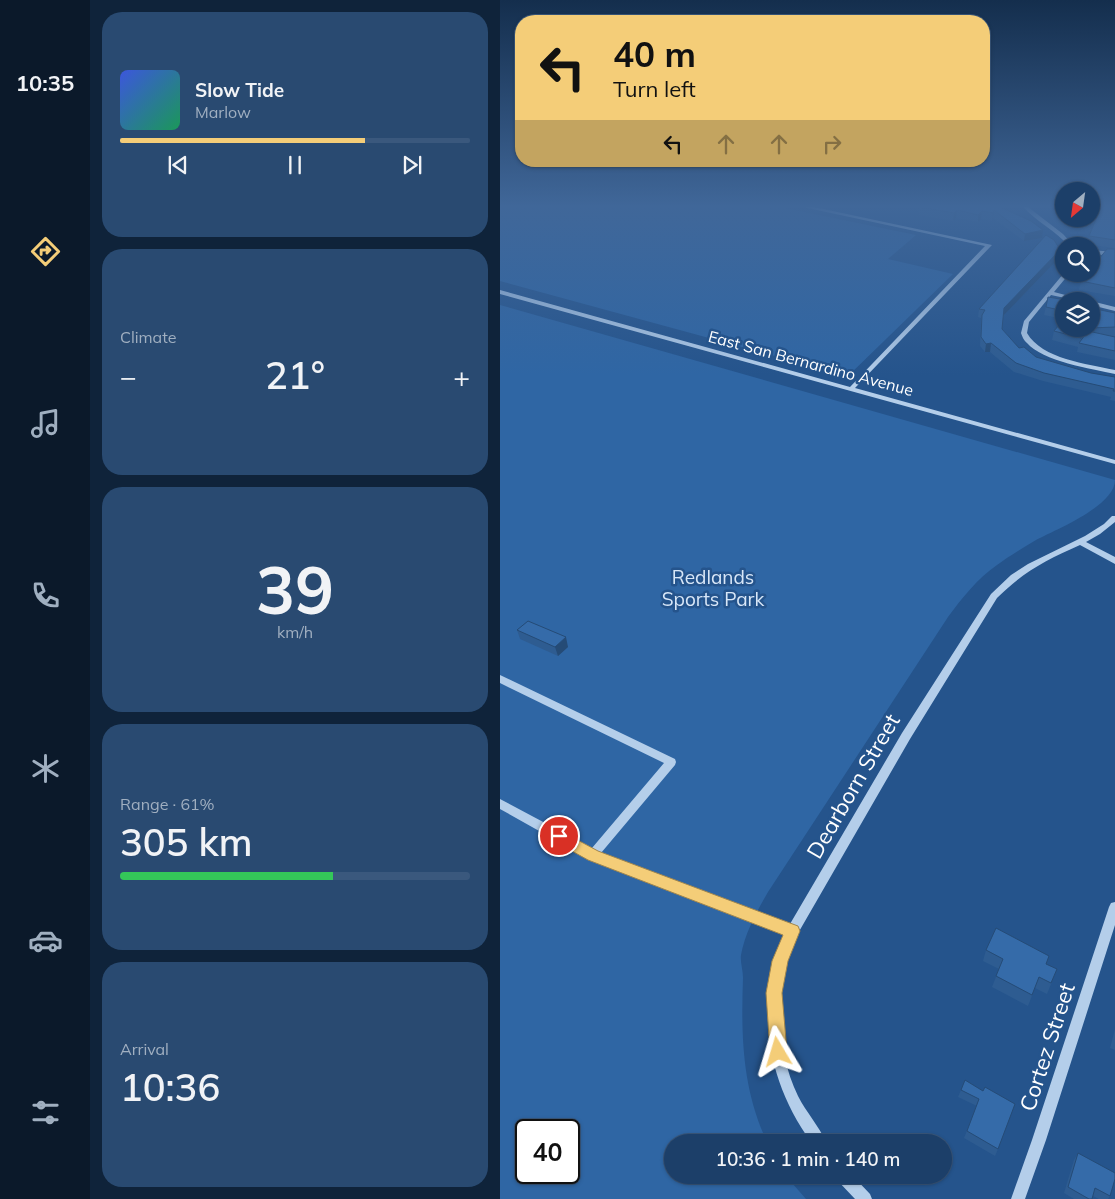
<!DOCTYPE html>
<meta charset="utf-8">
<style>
body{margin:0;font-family:Mulish,sans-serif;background:#294a71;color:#f1f3f6;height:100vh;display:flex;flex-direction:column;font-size:19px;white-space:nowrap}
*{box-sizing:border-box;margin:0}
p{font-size:16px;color:#a0afc0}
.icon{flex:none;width:28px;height:28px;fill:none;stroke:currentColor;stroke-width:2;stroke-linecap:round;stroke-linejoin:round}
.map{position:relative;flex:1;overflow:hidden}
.details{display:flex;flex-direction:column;gap:12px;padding:12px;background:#0f233a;width:410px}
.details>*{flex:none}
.hud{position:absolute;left:15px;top:15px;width:475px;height:152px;border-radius:20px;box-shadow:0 1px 4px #0004,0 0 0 1px #3a587d;background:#f4cd78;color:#111;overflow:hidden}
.needle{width:32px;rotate:209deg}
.fabs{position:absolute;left:555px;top:182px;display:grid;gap:10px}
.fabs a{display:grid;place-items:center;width:45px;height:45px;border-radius:50%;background:#1c3f69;box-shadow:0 1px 4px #0004,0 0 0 1px #3a587d;font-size:25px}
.speed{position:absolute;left:15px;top:1119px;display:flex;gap:10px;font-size:25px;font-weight:700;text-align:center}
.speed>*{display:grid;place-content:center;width:65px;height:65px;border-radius:50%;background:#1c3f69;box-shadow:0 1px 4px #0004,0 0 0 1px #3a587d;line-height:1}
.speed .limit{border:2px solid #111;border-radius:8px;background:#fff;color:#111}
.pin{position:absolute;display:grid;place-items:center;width:42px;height:42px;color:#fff;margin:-21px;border:2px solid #fff;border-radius:50%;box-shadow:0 1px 5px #0007}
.me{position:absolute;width:55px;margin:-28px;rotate:353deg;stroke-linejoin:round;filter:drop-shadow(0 0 4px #0008)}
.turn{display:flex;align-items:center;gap:18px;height:105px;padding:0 15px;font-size:22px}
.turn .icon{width:65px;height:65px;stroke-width:2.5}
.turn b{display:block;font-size:35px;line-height:42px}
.lanes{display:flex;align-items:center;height:48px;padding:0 15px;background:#0003;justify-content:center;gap:25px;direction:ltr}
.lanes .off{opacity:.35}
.big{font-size:38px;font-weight:600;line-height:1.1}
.details .card{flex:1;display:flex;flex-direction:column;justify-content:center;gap:8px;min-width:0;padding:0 18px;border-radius:20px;background:#294a71}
.details .dial{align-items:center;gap:0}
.dial b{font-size:65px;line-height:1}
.song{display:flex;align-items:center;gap:15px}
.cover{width:60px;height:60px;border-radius:8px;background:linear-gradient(135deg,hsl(230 70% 55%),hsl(150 70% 35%))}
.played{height:5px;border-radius:2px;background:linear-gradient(90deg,#f4cd78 70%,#3a587d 70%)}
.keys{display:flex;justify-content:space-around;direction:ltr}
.heat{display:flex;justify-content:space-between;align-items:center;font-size:28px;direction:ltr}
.charge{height:8px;border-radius:4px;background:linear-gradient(90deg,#34c759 61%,#3a587d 0)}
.trip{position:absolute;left:164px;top:1134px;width:288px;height:50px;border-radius:25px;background:#1c3f69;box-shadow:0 1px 4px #0004,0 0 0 1px #3a587d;font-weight:600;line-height:50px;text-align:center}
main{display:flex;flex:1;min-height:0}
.menu{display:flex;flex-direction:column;width:90px;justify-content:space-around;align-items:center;background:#0b192a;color:#a0afc0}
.menu .icon{width:35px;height:35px}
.menu .current{color:#f4cd78}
.menu b{font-size:22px;color:#f1f3f6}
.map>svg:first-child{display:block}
.green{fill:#2f66a4;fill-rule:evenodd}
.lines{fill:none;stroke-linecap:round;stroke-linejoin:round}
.minor{fill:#b4ceea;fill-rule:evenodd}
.wall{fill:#2e5c91}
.shaded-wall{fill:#254b76}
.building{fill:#356ba9;stroke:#254b76}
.route{fill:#f4cd78;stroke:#9f854e}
.labels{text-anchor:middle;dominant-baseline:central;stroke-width:5;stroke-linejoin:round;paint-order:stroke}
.far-street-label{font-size:16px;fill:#fff;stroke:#25548c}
.park-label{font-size:19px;fill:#d8e7f8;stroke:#25548c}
.near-street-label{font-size:22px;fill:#fff;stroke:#25548c}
</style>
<main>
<nav class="menu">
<b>10:35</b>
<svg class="icon current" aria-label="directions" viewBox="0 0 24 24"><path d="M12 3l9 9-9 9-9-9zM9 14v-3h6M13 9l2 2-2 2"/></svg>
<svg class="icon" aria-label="music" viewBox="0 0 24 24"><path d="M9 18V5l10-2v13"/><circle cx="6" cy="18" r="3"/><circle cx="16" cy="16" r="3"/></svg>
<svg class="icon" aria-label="phone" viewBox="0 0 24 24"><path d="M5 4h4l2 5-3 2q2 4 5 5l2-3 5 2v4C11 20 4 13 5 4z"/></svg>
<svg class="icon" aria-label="climate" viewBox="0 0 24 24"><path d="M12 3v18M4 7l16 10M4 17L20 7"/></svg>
<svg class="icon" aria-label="car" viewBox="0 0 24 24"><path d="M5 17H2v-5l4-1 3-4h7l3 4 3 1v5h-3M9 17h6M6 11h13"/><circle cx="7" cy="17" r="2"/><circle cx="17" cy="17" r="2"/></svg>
<svg class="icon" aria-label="filters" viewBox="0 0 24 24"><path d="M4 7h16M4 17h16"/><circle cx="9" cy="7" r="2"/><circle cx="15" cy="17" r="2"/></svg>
</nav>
<section class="details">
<div class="card">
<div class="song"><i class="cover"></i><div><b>Slow Tide</b><p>Marlow</p></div></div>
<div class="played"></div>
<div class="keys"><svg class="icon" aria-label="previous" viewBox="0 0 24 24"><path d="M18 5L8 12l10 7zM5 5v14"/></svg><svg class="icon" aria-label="pause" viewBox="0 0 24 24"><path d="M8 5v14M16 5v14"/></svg><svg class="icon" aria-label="next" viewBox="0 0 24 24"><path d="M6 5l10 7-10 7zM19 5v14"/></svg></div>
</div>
<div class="card"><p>Climate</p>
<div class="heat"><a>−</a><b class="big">21°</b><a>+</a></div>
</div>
<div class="card dial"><b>39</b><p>km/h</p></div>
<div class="card"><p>Range · 61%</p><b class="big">305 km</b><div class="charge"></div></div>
<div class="card"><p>Arrival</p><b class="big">10:36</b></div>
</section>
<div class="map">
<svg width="615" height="1199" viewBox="0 0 615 1199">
<rect width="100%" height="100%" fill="#25548c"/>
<!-- green -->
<path class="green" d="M0,207H280L416,235L388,259L453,274L348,376L0,281Z
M0,305L615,480C615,506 555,530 536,540C523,548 509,556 497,565C477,579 462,598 448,617L268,892C257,911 245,933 241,955C240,962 243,970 243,978C241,1036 242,1088 267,1142H172V1175H285L306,1199H0ZM26,1130H69V1172H26Z"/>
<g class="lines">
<!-- minor -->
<path class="minor" d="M303,207H314L492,245L355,388L615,460V464L0,294V290L350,387L485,246Z
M523,207H528L563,234L574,246H569C556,231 537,222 523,207Z
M591,250L615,252V256L591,254Z
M564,273L569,274L554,292L588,301H579L551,295L529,322L527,333C542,359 587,364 615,370V374C592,369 542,361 527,343C524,341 522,336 521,333L524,321Z
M591,301L615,307V311L591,305Z
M612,516H615V522L600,534L586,542L615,557V564L580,545C546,560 523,572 497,598L410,739L297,935C275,985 274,1046 298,1096C306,1112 319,1126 326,1142H311C267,1081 253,1004 286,934L89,859L0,809V799L92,848L164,763L0,683V675L175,759L176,762L175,765L101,853L290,924L402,733L491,594L511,575L528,564L585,536L604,524Z
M615,902V925L546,1140L525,1199H511L532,1140L609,907L611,903Z
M335,1175H352L370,1194L372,1199H355L337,1180Z"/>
</g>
<!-- wall -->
<path class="wall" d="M419,207H500L542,238L524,241L493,218L492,221L481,219L478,222L456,218L453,221L419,215Z
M557,207H564V219H591V207H615V296L579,290L581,281L612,249L613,248L587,244L589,236L594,224L560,222Z
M559,248L557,260L503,316L502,329L519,348L536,357L591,373L615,377V401L610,400L611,397L543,381L514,372L490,352H485L480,346L481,318L478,317L479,309Z
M548,297L564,301V329H591V308L615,313V336H608L615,337V360L577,352L578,347L552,340L554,331L563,319L544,315Z
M17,630L68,647L58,656L20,639Z
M486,950L546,964L557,969L547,994L535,988L528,1006L492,987L499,969L483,961Z
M615,1029V1050L610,1048Z
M461,1090L483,1091L498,1149L495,1156L464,1138L477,1106L458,1097Z
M578,1153L610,1196L608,1199H599L593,1196L592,1199H574L564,1193L574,1160Z"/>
<!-- shaded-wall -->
<path class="shaded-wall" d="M457,210L456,218L453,221L454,213Z
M494,210L493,218L492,221L493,213Z
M482,211L481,219L478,222V215Z
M543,230L542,238L524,241L525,234Z
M559,248L557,260L502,317L504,308Z
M491,343L490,352H485L486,344Z
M66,637L68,647L58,656L55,647Z"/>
<!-- building -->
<path class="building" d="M419,207H500L531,221L543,230L525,234L494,210L493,213L482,211L478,215L457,210L454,213Z
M560,207H564V214H561Z
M591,207H615V240L589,236L597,217H591Z
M546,235L554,240L559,248L556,252H558L504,308L502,329L519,348L524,347L536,357L591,373L615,377V391H613L614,389L544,373L516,363L491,343L486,344L481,337L482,315L485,310L479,309Z
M607,249H615V288L581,281L587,274H591V269Z
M548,297L572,301H564V311L546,307Z
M591,308L615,313V327L591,328Z
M564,319V329H582L581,338L554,331Z
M588,331L615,337V351L579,343Z
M28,621L66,637L55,647L17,630Z
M496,928L549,956L546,964L557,969L551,983L539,977L532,995L496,976L503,959L486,950Z
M465,1080L483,1091L485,1087L515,1104L498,1149L467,1131L479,1099L461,1090Z
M578,1153L615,1173V1179L610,1196L595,1188L592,1199H589L568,1187Z"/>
<!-- sky -->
<linearGradient id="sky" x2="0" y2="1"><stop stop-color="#142e4d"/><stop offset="0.55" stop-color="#406799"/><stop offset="1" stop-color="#406799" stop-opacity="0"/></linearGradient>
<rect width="615" height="375" fill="url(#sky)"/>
<!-- route -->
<path class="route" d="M59,830L98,851L298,926L300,931L288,961L282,993L287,1052L285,1059L278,1061L272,1059L270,1052L266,993L272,961L283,935L88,860L54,841L52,836L54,832Z"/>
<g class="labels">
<!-- far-street labels -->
<g class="far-street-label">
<text transform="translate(311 363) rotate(15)">East San Bernardino Avenue</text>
</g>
<!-- park labels -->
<g class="park-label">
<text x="213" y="577">Redlands<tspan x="213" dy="22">Sports Park</tspan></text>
</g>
<!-- near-street labels -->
<g class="near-street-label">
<text transform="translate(353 786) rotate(-60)">Dearborn Street</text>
<text transform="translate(547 1047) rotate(-72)">Cortez Street</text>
</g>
</g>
</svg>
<div class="fabs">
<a><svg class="needle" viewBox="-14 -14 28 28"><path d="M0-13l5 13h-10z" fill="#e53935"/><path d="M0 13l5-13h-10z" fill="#a0afc0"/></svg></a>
<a><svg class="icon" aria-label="search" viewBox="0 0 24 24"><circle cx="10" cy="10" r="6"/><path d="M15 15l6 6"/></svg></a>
<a><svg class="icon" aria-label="layers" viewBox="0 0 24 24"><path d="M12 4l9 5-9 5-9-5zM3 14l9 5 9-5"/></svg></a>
</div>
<div class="speed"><div class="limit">40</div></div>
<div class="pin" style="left:59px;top:836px;background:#d93025"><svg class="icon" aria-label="arrive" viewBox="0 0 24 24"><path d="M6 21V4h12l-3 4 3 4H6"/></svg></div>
<svg class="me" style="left:278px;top:1052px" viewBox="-20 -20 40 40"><path d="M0-17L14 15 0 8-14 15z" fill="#f4cd78" stroke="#fff" stroke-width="4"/></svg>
<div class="trip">10:36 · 1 min · 140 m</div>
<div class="hud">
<div class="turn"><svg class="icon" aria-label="left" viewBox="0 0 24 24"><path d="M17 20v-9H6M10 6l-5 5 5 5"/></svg><div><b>40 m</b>Turn left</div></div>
<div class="lanes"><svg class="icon" aria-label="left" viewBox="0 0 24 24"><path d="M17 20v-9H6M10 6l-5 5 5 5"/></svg><svg class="icon off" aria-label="ahead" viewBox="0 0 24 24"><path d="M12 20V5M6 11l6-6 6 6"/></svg><svg class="icon off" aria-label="ahead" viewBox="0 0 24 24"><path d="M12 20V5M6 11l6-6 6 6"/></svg><svg class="icon off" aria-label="right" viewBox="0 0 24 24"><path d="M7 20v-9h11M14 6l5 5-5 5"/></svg></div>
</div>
</div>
</main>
